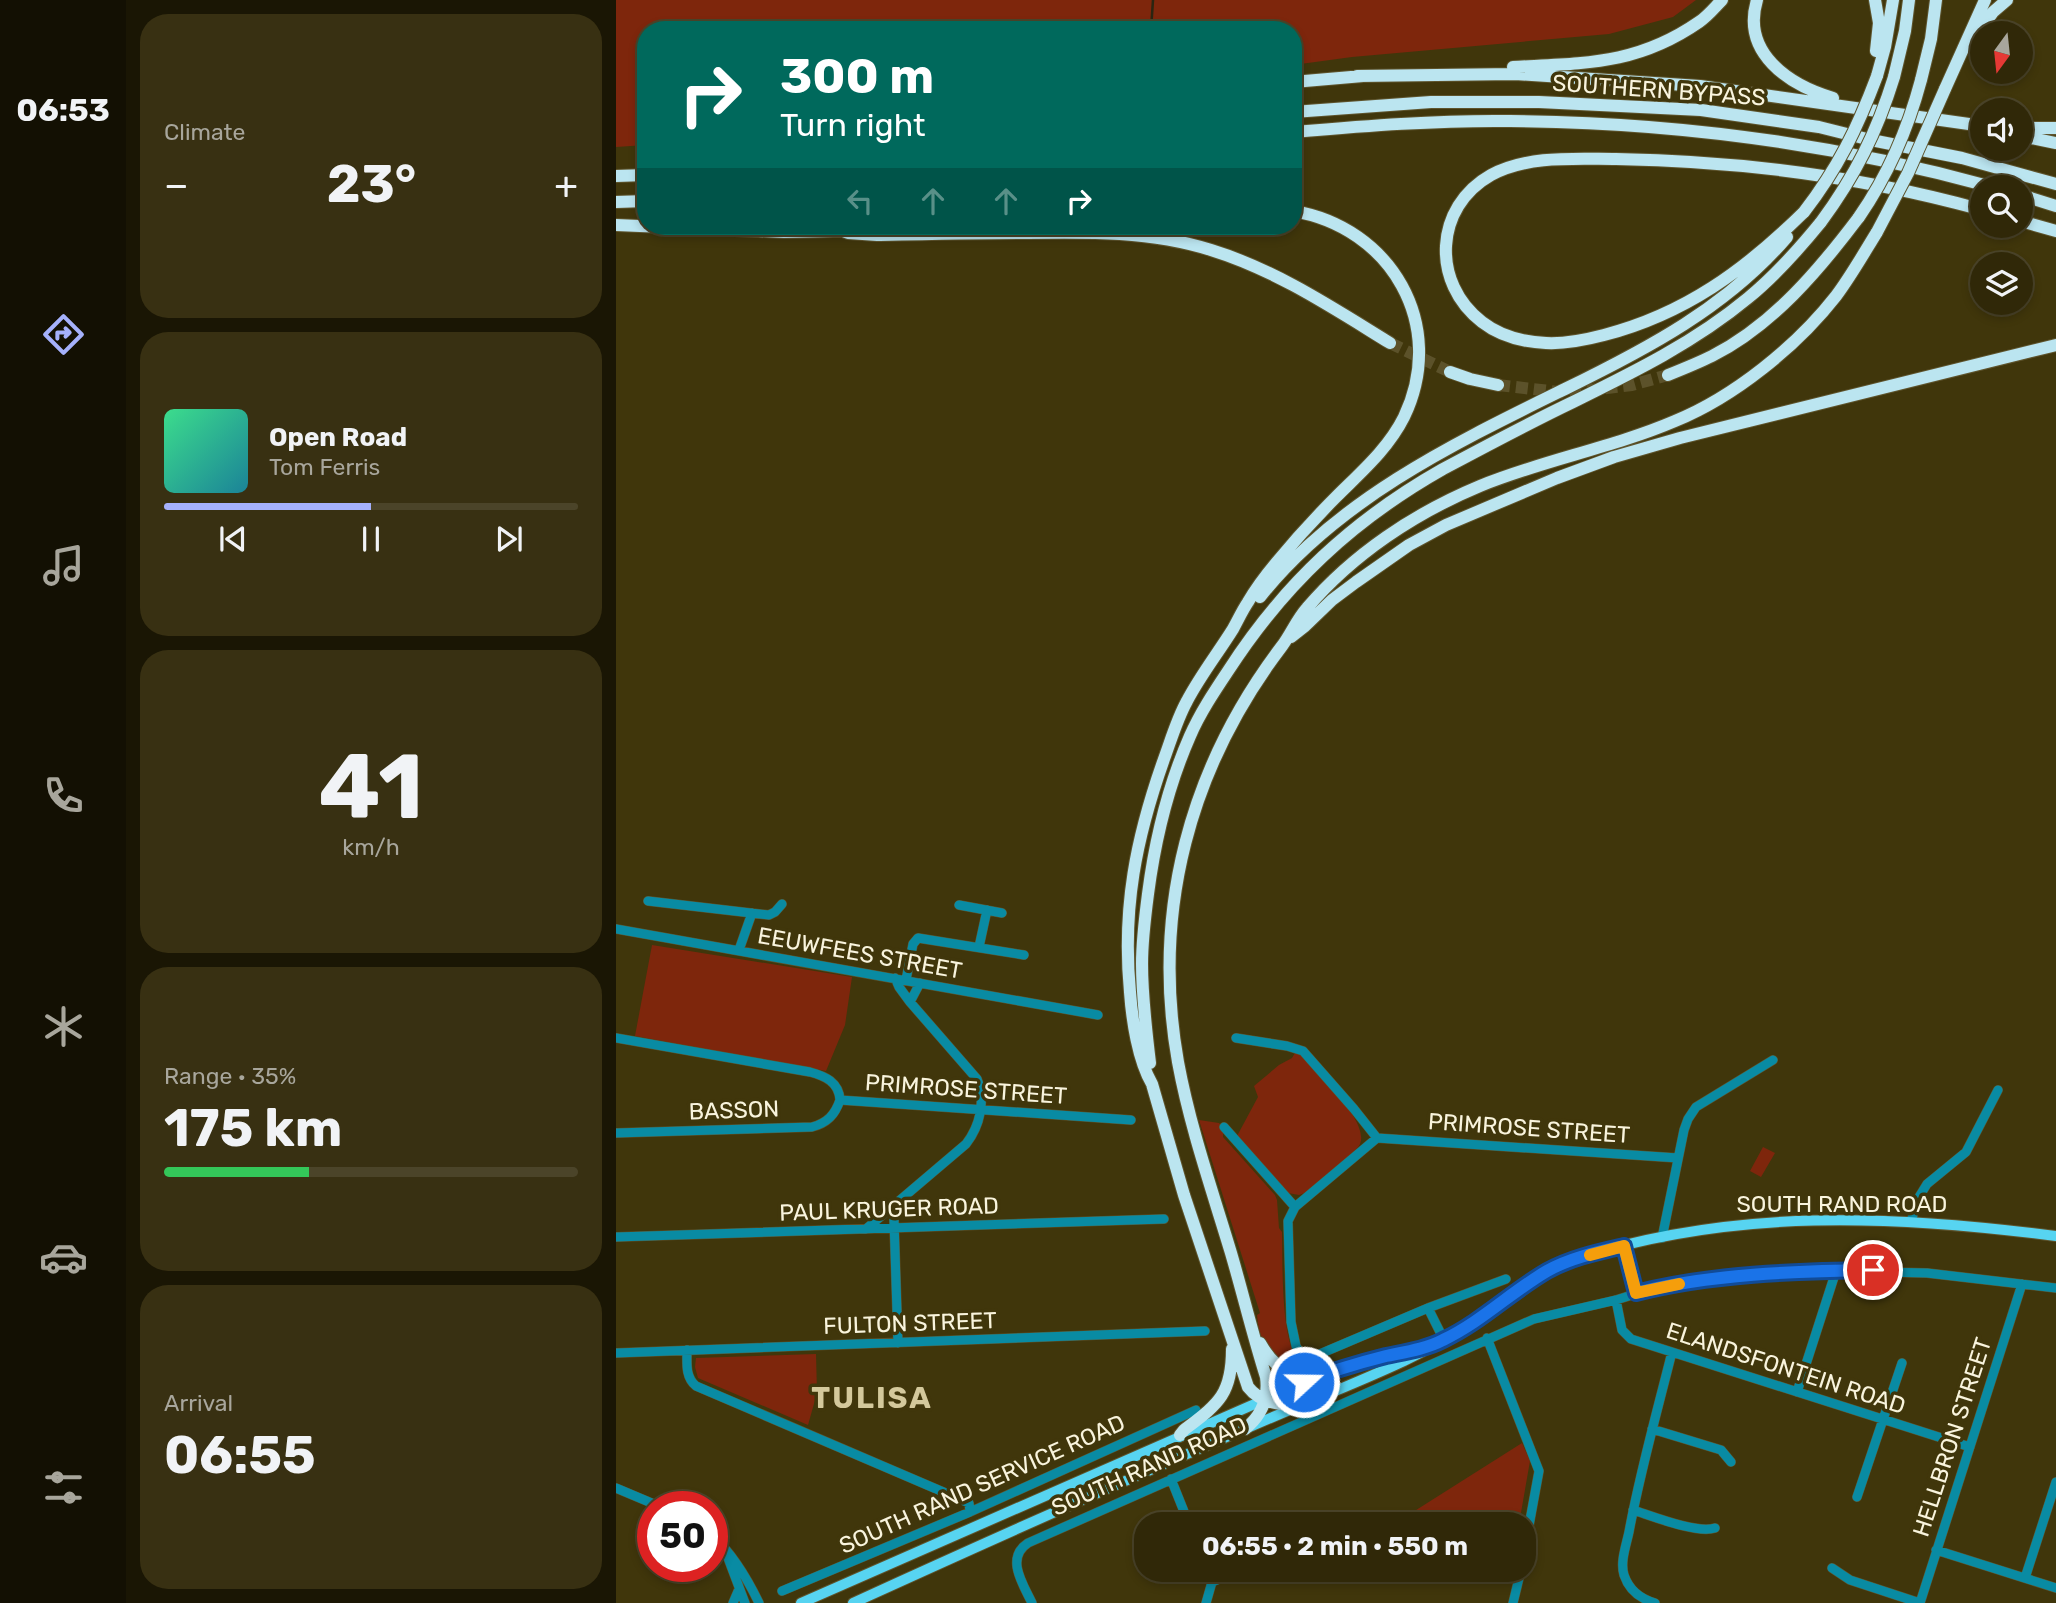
<!DOCTYPE html>
<meta charset="utf-8">
<style>
body{margin:0;font-family:Rubik,sans-serif;background:#383012;color:#f1f3f6;height:100vh;display:flex;flex-direction:column;font-size:26px;white-space:nowrap}
*{box-sizing:border-box;margin:0}
p{font-size:23px;color:#a8a69c}
.icon{flex:none;width:38px;height:38px;fill:none;stroke:currentColor;stroke-width:2;stroke-linecap:round;stroke-linejoin:round}
.map{position:relative;flex:1;overflow:hidden}
.sheet{display:flex;flex-direction:column;gap:14px;padding:14px;background:#1a1604;width:490px}
.sheet>*{flex:none}
.hud{position:absolute;left:21px;top:21px;width:665px;height:214px;border-radius:28px;box-shadow:0 4px 10px #0003,0 0 0 2px #4b4429;background:#00695c;color:#fff;overflow:hidden}
.needle{width:46px;rotate:195deg}
.fabs{position:absolute;left:1354px;top:21px;display:grid;gap:14px}
.fabs a{display:grid;place-items:center;width:63px;height:63px;border-radius:50%;background:#302808;box-shadow:0 4px 10px #0003,0 0 0 2px #4b4429;font-size:35px}
.speed{position:absolute;left:21px;top:1491px;display:flex;gap:14px;font-size:35px;font-weight:700;text-align:center}
.speed>*{display:grid;place-content:center;width:91px;height:91px;border-radius:50%;background:#302808;box-shadow:0 4px 10px #0003,0 0 0 2px #4b4429;line-height:1}
.speed .limit{border:10px solid #d22;background:#fff;color:#111}
.pin{position:absolute;display:grid;place-items:center;width:60px;height:60px;color:#fff;margin:-30px;border:4px solid #fff;border-radius:50%;box-shadow:0 2px 7px #0007}
.me{position:absolute;width:77px;margin:-38px;rotate:69deg;stroke-linejoin:round;filter:drop-shadow(0 0 5px #0008)}
.turn{display:flex;align-items:center;gap:24px;height:147px;padding:0 28px;font-size:32px}
.turn .icon{width:91px;height:91px;stroke-width:2.5}
.turn b{display:block;font-size:49px;line-height:60px}
.lanes{display:flex;align-items:center;height:66px;padding:0 28px;background:#0003;justify-content:center;gap:35px;direction:ltr}
.lanes .off{opacity:.35}
.big{font-size:52px;font-weight:700;line-height:1.1}
.sheet .widget{flex:1;display:flex;flex-direction:column;justify-content:center;gap:10px;min-width:0;padding:0 24px;border-radius:28px;background:#383012}
.sheet .dial{align-items:center;gap:0}
.dial b{font-size:91px;line-height:1}
.song{display:flex;align-items:center;gap:21px}
.cover{width:84px;height:84px;border-radius:10px;background:linear-gradient(135deg,hsl(150 70% 55%),hsl(190 70% 35%))}
.played{height:7px;border-radius:4px;background:linear-gradient(90deg,#a5b1fc 50%,#4b4429 50%)}
.keys{display:flex;justify-content:space-around;direction:ltr}
.heat{display:flex;justify-content:space-between;align-items:center;font-size:38px;direction:ltr}
.charge{height:10px;border-radius:5px;background:linear-gradient(90deg,#34c759 35%,#4b4429 0)}
.trip{position:absolute;left:518px;top:1512px;width:402px;height:70px;border-radius:28px;background:#302808;box-shadow:0 4px 10px #0003,0 0 0 2px #4b4429;font-weight:700;line-height:70px;text-align:center}
main{display:flex;flex:1;min-height:0}
.menu{display:flex;flex-direction:column;width:126px;justify-content:space-around;align-items:center;background:#131003;color:#a8a69c}
.menu .icon{width:49px;height:49px}
.menu .current{color:#a5b1fc}
.menu b{font-size:32px;color:#f1f3f6}
.map>svg:first-child{display:block}
.green{fill:#7e260c}
.lines{fill:none;stroke-linecap:round;stroke-linejoin:round}
.stream{stroke:#2a2511;stroke-width:2.5}
.highway-tunnel{stroke:#5c522a;stroke-width:12;stroke-dasharray:12 6;stroke-linecap:butt}
.minor-casing{stroke:#5e542d;stroke-width:10}
.major-casing{stroke:#5e542d;stroke-width:12}
.highway-casing{stroke:#5e542d;stroke-width:14}
.minor{stroke:#098ba3;stroke-width:9}
.major{stroke:#57d4f1;stroke-width:10}
.highway{stroke:#bbe5f0;stroke-width:12}
.highway-bridge-casing{stroke:#5e542d;stroke-width:14;stroke-linecap:butt}
.highway-bridge{stroke:#bbe5f0;stroke-width:12}
.route-casing{stroke:#114b97;stroke-width:18}
.route{stroke:#1a73e8;stroke-width:12}
.slow{stroke:#f59e0b;stroke-width:12}
.labels{text-anchor:middle;dominant-baseline:central;stroke-width:7;stroke-linejoin:round;paint-order:stroke}
.street-label{font-size:23px;fill:#f9f4dd;stroke:#40360b}
.district-label{font-size:30px;font-weight:bold;letter-spacing:2px;fill:#d4c99c;stroke:#40360b}
</style>
<main>
<nav class="menu">
<b>06:53</b>
<svg class="icon current" aria-label="directions" viewBox="0 0 24 24"><path d="M12 3l9 9-9 9-9-9zM9 14v-3h6M13 9l2 2-2 2"/></svg>
<svg class="icon" aria-label="music" viewBox="0 0 24 24"><path d="M9 18V5l10-2v13"/><circle cx="6" cy="18" r="3"/><circle cx="16" cy="16" r="3"/></svg>
<svg class="icon" aria-label="phone" viewBox="0 0 24 24"><path d="M5 4h4l2 5-3 2q2 4 5 5l2-3 5 2v4C11 20 4 13 5 4z"/></svg>
<svg class="icon" aria-label="climate" viewBox="0 0 24 24"><path d="M12 3v18M4 7l16 10M4 17L20 7"/></svg>
<svg class="icon" aria-label="car" viewBox="0 0 24 24"><path d="M5 17H2v-5l4-1 3-4h7l3 4 3 1v5h-3M9 17h6M6 11h13"/><circle cx="7" cy="17" r="2"/><circle cx="17" cy="17" r="2"/></svg>
<svg class="icon" aria-label="filters" viewBox="0 0 24 24"><path d="M4 7h16M4 17h16"/><circle cx="9" cy="7" r="2"/><circle cx="15" cy="17" r="2"/></svg>
</nav>
<section class="sheet">
<div class="widget"><p>Climate</p>
<div class="heat"><a>−</a><b class="big">23°</b><a>+</a></div>
</div>
<div class="widget">
<div class="song"><i class="cover"></i><div><b>Open Road</b><p>Tom Ferris</p></div></div>
<div class="played"></div>
<div class="keys"><svg class="icon" aria-label="previous" viewBox="0 0 24 24"><path d="M18 5L8 12l10 7zM5 5v14"/></svg><svg class="icon" aria-label="pause" viewBox="0 0 24 24"><path d="M8 5v14M16 5v14"/></svg><svg class="icon" aria-label="next" viewBox="0 0 24 24"><path d="M6 5l10 7-10 7zM19 5v14"/></svg></div>
</div>
<div class="widget dial"><b>41</b><p>km/h</p></div>
<div class="widget"><p>Range · 35%</p><b class="big">175 km</b><div class="charge"></div></div>
<div class="widget"><p>Arrival</p><b class="big">06:55</b></div>
</section>
<div class="map">
<svg width="1440" height="1603" viewBox="0 0 1440 1603">
<rect width="100%" height="100%" fill="#40360b"/>
<!-- green -->
<path class="green" d="M0,0H1080L1057,17L993,34L736,57L677,65V30H30V145L0,147Z
M36,945L236,977L229,1025L210,1071L19,1036Z
M679,1053L685,1055C700,1072 754,1121 744,1144C740,1153 701,1183 691,1192L683,1195L672,1193L621,1136L642,1097L638,1086L663,1065L676,1058Z
M583,1120L603,1123L607,1128V1137L659,1195L661,1200L663,1228L666,1232C667,1263 664,1340 683,1362L670,1369C651,1348 644,1344 641,1315L644,1313Z
M1147,1147L1159,1153L1145,1177L1134,1171Z
M200,1354L201,1393L192,1425L82,1378L79,1367L80,1358Z
M906,1443L914,1461L903,1524H845L797,1512Z"/>
<g class="lines">
<!-- stream -->
<path class="stream" d="M535,30L537,0"/>
<!-- highway-tunnel -->
<path class="highway-tunnel" d="M774,343L834,372
M882,385L951,393L1016,385L1052,375"/>
<defs>
<path id="minor" d="M32,901L153,915L159,912L166,904
M343,905L386,913
M0,929L482,1015
M363,947L371,910
M123,950L136,913
M290,980L297,944L302,938L408,955
M294,1002L304,983
M0,1038L194,1072C209,1076 223,1082 224,1100
M620,1038L671,1046L687,1051L738,1109L761,1138
M224,1100L515,1120
M608,1127L679,1207
M0,1133L196,1127C211,1123 219,1115 224,1100
M281,1202L278,1220L282,1343
M1295,1221L1303,1197L1311,1184L1350,1152L1382,1090
M250,1229L350,1144C364,1126 370,1101 361,1079L294,1002L283,987L279,978
M0,1237L548,1219
M1046,1238L1068,1130L1072,1119L1080,1107L1157,1060
M1008,1246L1020,1293
M890,1279L812,1308L692,1359L686,1356L680,1346L675,1322L672,1221L679,1207L761,1138L1062,1158
M1000,1300L1006,1330L1015,1339L1354,1447
M812,1308L828,1340
M871,1338L923,1471L908,1553
M71,1350C71,1363 69,1377 80,1386L353,1503L354,1512
M0,1353L589,1331
M1181,1392L1220,1271
M1036,1429L1105,1450L1115,1462
M555,1479L573,1524
M0,1488L45,1507
M1241,1497L1286,1363
M1017,1510C1036,1516 1081,1534 1099,1528
M728,1524L755,1515L799,1524
M96,1535C117,1554 131,1578 143,1603
M109,1550L129,1603
M1320,1550L1440,1588
M1216,1568L1234,1580L1304,1603
M1409,1578L1440,1482
M596,1582L625,1570
M166,1591L354,1512L580,1410
M117,1603L123,1589
M416,1603C407,1584 389,1558 412,1543L918,1319L1000,1300L1038,1288L1155,1274L1220,1271L1311,1273L1440,1288
M590,1603L596,1582L591,1570
M897,1603L905,1570
M1039,1603C1025,1599 1013,1590 1008,1575C1004,1562 1010,1546 1013,1532C1024,1472 1041,1412 1056,1352
M1304,1603L1406,1284"/>
<path id="major" d="M185,1603L707,1374L800,1349
M237,1603C366,1544 496,1486 627,1430C680,1406 735,1386 788,1361C814,1348 842,1334 867,1317C897,1296 924,1270 959,1259C1118,1208 1277,1215 1440,1236"/>
<path id="highway" d="M1141,0C1125,53 1173,85 1217,98
M1259,0L1263,23L1260,51
M1359,37L1377,12L1391,0
M897,67C969,63 1021,65 1083,22C1092,16 1099,7 1106,0
M741,76L899,74L1084,86L1367,126
M1261,76L1269,47L1277,0
M1278,77L1289,31L1293,0
M1305,80L1315,39L1320,0
M677,82L747,76
M1329,89L1369,0
M677,112L815,102H923L1085,110L1203,127L1255,140L1346,158L1440,184
M1405,128H1440
M677,132C749,126 822,120 894,121C1056,122 1220,144 1376,187
M1405,136L1440,143
M0,176L30,175
M1405,195L1440,206
M0,202L30,201
M677,211C775,227 832,325 788,417C772,449 745,472 720,497C699,518 679,540 660,563C650,575 640,588 632,602C626,611 622,620 617,629C602,653 584,676 571,701C561,719 555,740 548,759C520,838 506,908 514,992C516,1020 522,1060 536,1084L568,1195L632,1387C645,1404 667,1406 686,1405
M1188,212C1129,270 1069,314 988,335C969,340 949,344 930,343C908,342 884,336 866,322C815,283 818,207 875,175C912,155 960,159 1000,159C1123,161 1248,177 1367,210
M1405,221L1440,231
M0,225L168,232L217,231L229,229
M224,230L232,233L261,235C311,234 360,233 410,233C473,232 535,231 595,250C660,270 717,308 774,343
M834,372L854,379L882,385
M1052,375C1067,369 1082,363 1096,356C1157,325 1203,270 1243,217
M644,597C722,499 839,443 949,389C1031,349 1111,307 1171,237
M675,637L689,626L716,600L740,582L793,545L830,525L941,478L998,457L1064,438L1440,345
M534,1063C530,1030 526,997 526,964C526,941 529,917 532,894C539,840 552,786 574,736C584,713 598,692 612,671C668,584 737,520 827,469C870,446 913,423 957,402C1018,372 1079,342 1132,298C1159,276 1183,249 1205,222
M644,1343C661,1373 675,1375 707,1374
M629,1429C645,1416 653,1399 650,1377C637,1336 627,1294 615,1253C596,1190 574,1127 562,1062C535,911 574,767 666,646C675,634 681,619 691,608C737,554 799,513 864,486C927,460 996,448 1059,421C1118,397 1181,346 1220,296C1235,276 1248,253 1261,232
M564,1435L568,1430C602,1404 616,1395 616,1349"/>
</defs>
<!-- minor casing -->
<use href="#minor" class="minor-casing"/>
<!-- major casing -->
<use href="#major" class="major-casing"/>
<!-- highway casing -->
<use href="#highway" class="highway-casing"/>
<!-- minor -->
<use href="#minor" class="minor"/>
<!-- major -->
<use href="#major" class="major"/>
<!-- highway -->
<use href="#highway" class="highway"/>
<defs>
<path id="highway-bridge" d="M1188,212C1222,168 1241,129 1261,76
M1243,217C1272,175 1292,129 1305,80
M1205,222C1239,176 1261,132 1278,77
M1261,232L1292,173L1329,89"/>
</defs>
<!-- highway-bridge casing -->
<use href="#highway-bridge" class="highway-bridge-casing"/>
<!-- highway-bridge -->
<use href="#highway-bridge" class="highway-bridge"/>
</g>
<g class="lines">
<defs>
<path id="route" d="M688,1382C715,1371 742,1363 770,1356C789,1352 810,1349 827,1340C865,1322 895,1292 931,1271C954,1258 982,1252 1008,1246L1020,1293C1093,1274 1181,1271 1257,1270"/>
</defs>
<!-- route casing -->
<use href="#route" class="route-casing"/>
<!-- route -->
<use href="#route" class="route"/>
<!-- slow -->
<path class="slow" d="M974,1255L1008,1246L1020,1293L1063,1284"/>
</g>
<g class="labels">
<!-- street labels -->
<g class="street-label">
<text transform="translate(1043 90) rotate(4)">SOUTHERN BYPASS</text>
<text transform="translate(244 953) rotate(10)">EEUWFEES STREET</text>
<text transform="translate(350 1089) rotate(4)">PRIMROSE STREET</text>
<text transform="translate(118 1110) rotate(-2)">BASSON</text>
<text transform="translate(913 1128) rotate(4)">PRIMROSE STREET</text>
<text x="1226" y="1204">SOUTH RAND ROAD</text>
<text transform="translate(273 1209) rotate(-2)">PAUL KRUGER ROAD</text>
<text transform="translate(294 1323) rotate(-2)">FULTON STREET</text>
<text transform="translate(1170 1368) rotate(18)">ELANDSFONTEIN ROAD</text>
<text transform="translate(1336 1437) rotate(-72)">HELLBRON STREET</text>
<text transform="translate(533 1466) rotate(-24)">SOUTH RAND ROAD</text>
<text transform="translate(366 1484) rotate(-24)">SOUTH RAND SERVICE ROAD</text>
</g>
<!-- district labels -->
<g class="district-label">
<text x="256" y="1398">TULISA</text>
</g>
</g>
</svg>
<div class="fabs">
<a><svg class="needle" viewBox="-14 -14 28 28"><path d="M0-13l5 13h-10z" fill="#e53935"/><path d="M0 13l5-13h-10z" fill="#a8a69c"/></svg></a>
<a><svg class="icon" aria-label="sound" viewBox="0 0 24 24"><path d="M4 9h4l5-4v14l-5-4H4zM17 9q2 3 0 6"/></svg></a>
<a><svg class="icon" aria-label="search" viewBox="0 0 24 24"><circle cx="10" cy="10" r="6"/><path d="M15 15l6 6"/></svg></a>
<a><svg class="icon" aria-label="layers" viewBox="0 0 24 24"><path d="M12 4l9 5-9 5-9-5zM3 14l9 5 9-5"/></svg></a>
</div>
<div class="speed"><div class="limit">50</div></div>
<div class="pin" style="left:1257px;top:1270px;background:#d93025"><svg class="icon" aria-label="arrive" viewBox="0 0 24 24"><path d="M6 21V4h12l-3 4 3 4H6"/></svg></div>
<svg class="me" style="left:688px;top:1382px" viewBox="-20 -20 40 40"><circle r="17" fill="#1a73e8" stroke="#fff" stroke-width="3"/><path d="M0-11L8 9 0 5-8 9z" fill="#fff"/></svg>
<div class="trip">06:55 · 2 min · 550 m</div>
<div class="hud">
<div class="turn"><svg class="icon" aria-label="right" viewBox="0 0 24 24"><path d="M7 20v-9h11M14 6l5 5-5 5"/></svg><div><b>300 m</b>Turn right</div></div>
<div class="lanes"><svg class="icon off" aria-label="left" viewBox="0 0 24 24"><path d="M17 20v-9H6M10 6l-5 5 5 5"/></svg><svg class="icon off" aria-label="ahead" viewBox="0 0 24 24"><path d="M12 20V5M6 11l6-6 6 6"/></svg><svg class="icon off" aria-label="ahead" viewBox="0 0 24 24"><path d="M12 20V5M6 11l6-6 6 6"/></svg><svg class="icon" aria-label="right" viewBox="0 0 24 24"><path d="M7 20v-9h11M14 6l5 5-5 5"/></svg></div>
</div>
</div>
</main>
